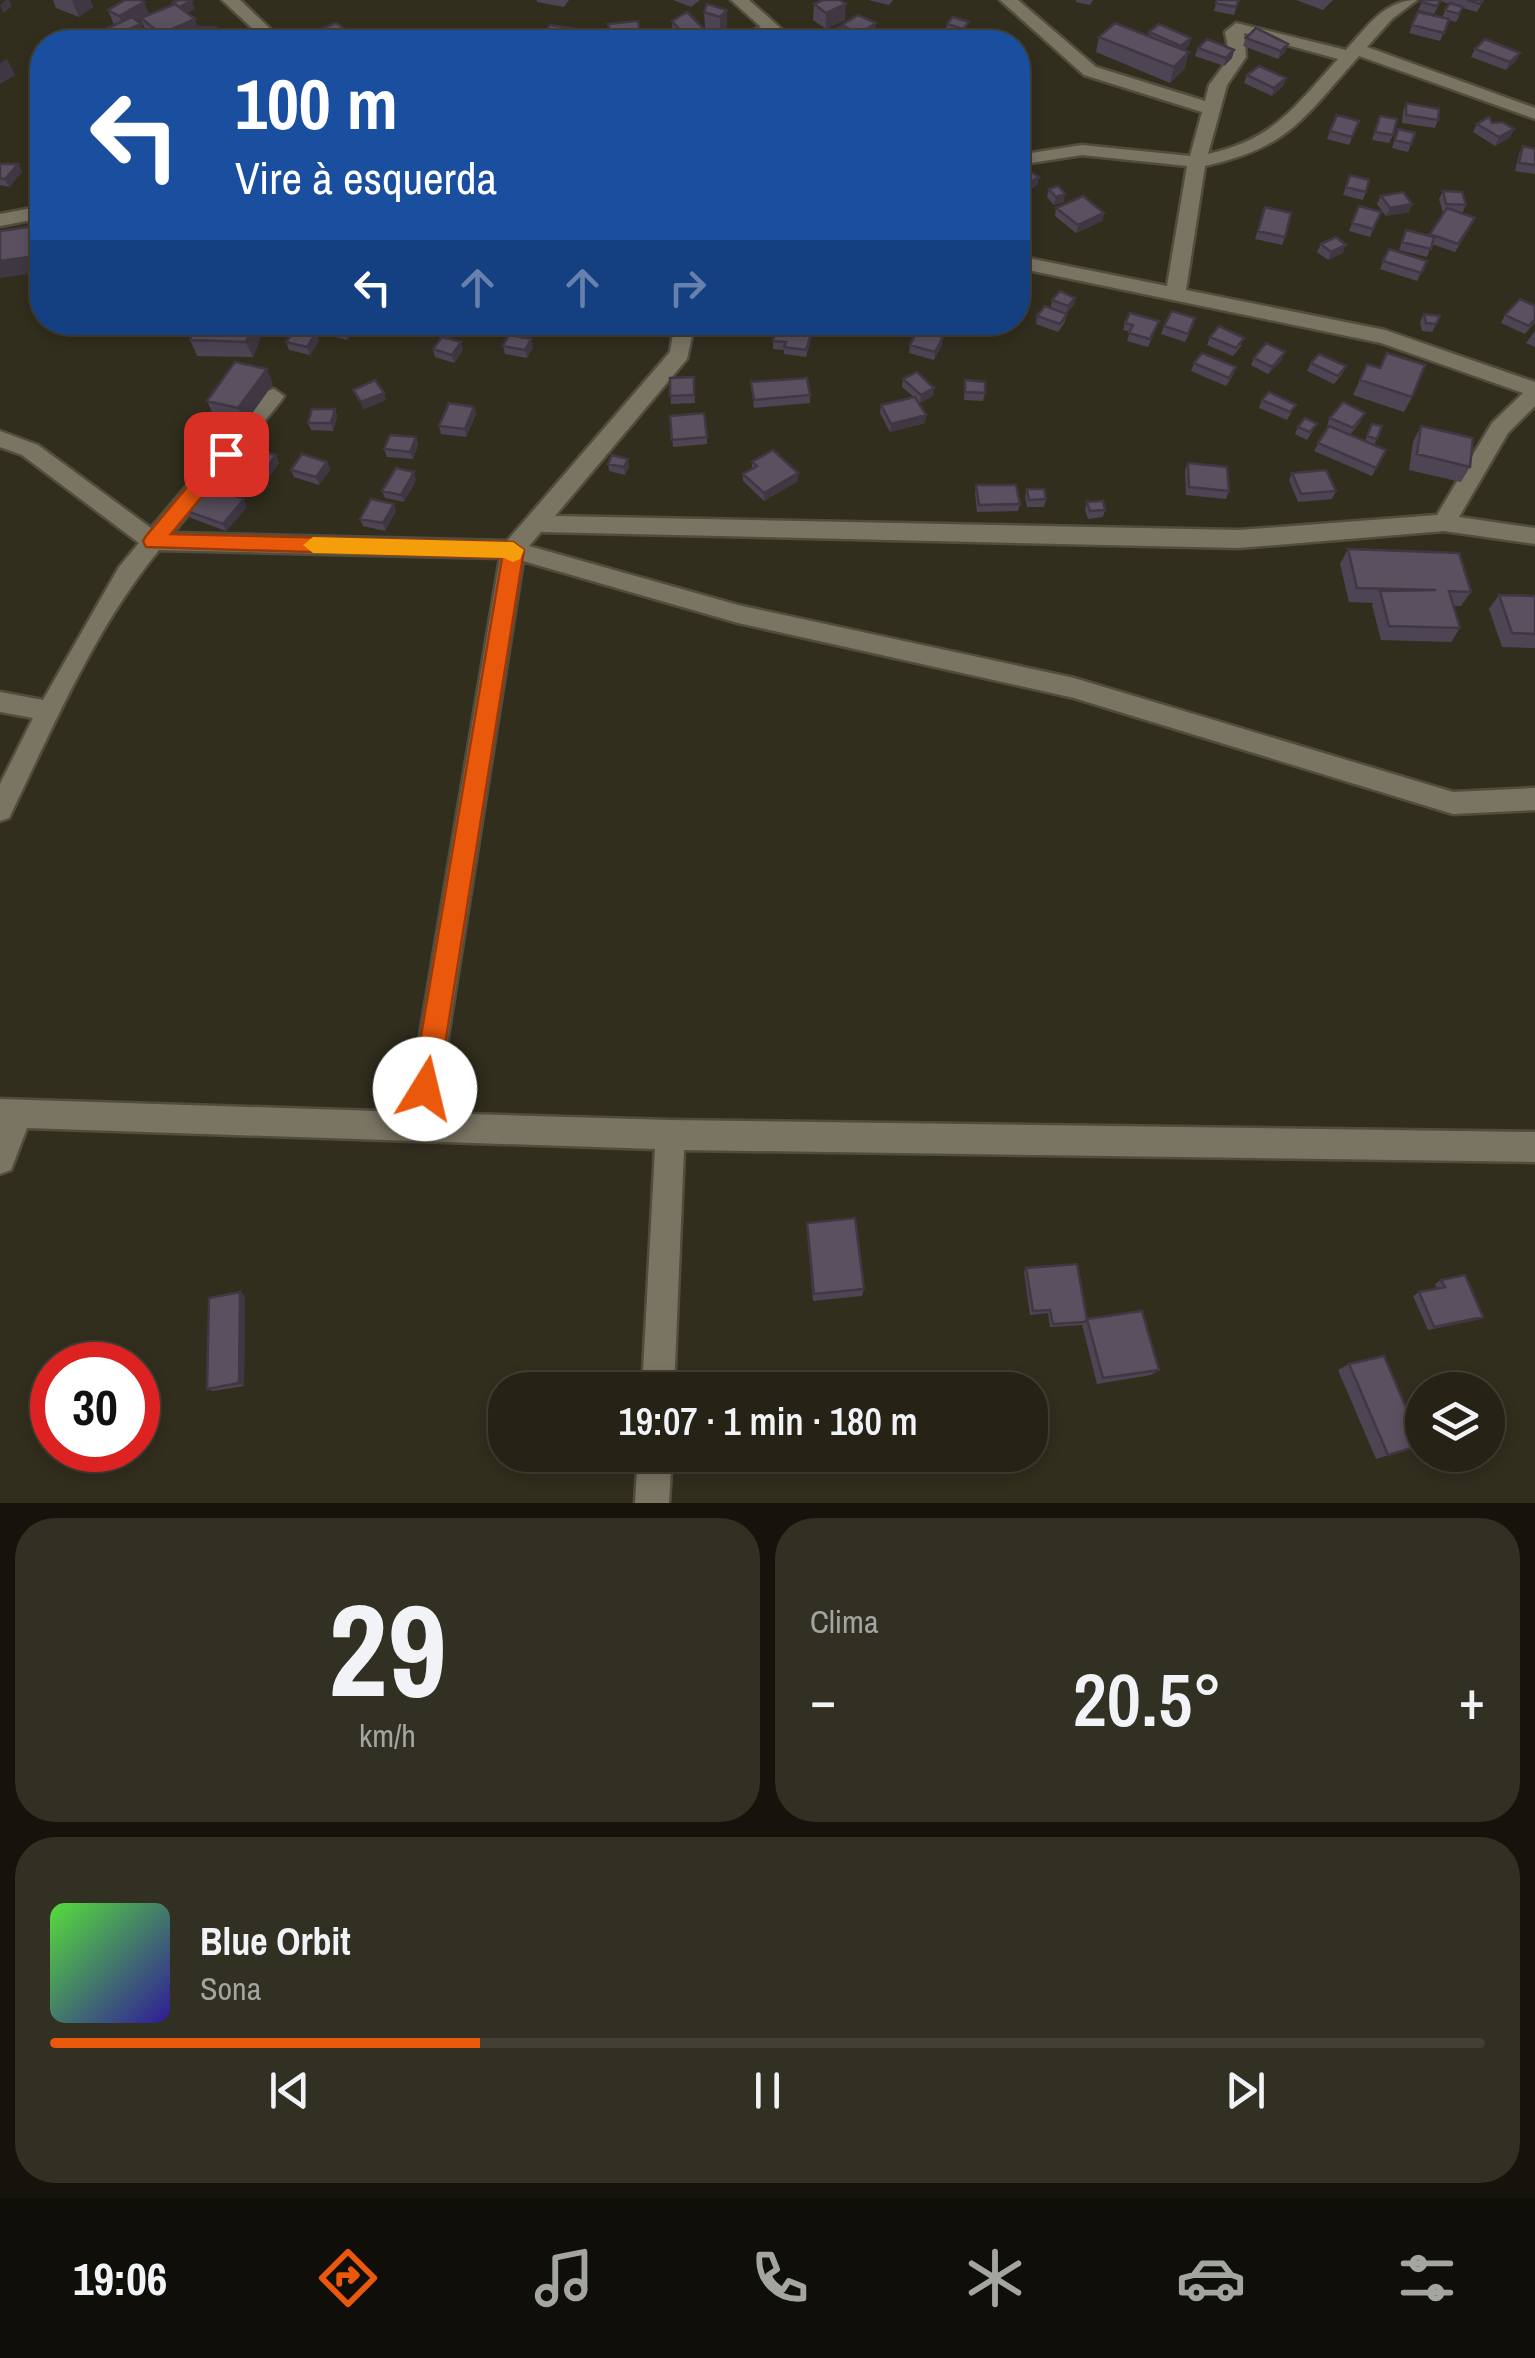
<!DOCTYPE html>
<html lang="pt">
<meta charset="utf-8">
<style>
body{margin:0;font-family:"Archivo Narrow",sans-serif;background:#322f23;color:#f1f3f6;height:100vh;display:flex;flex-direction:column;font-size:38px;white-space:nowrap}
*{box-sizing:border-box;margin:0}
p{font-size:32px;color:#a4a4a1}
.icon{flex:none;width:55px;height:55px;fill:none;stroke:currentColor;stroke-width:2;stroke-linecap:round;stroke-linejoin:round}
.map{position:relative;height:1503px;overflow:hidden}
.sheet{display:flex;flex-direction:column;gap:15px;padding:15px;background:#15130c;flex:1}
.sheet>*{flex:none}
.top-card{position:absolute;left:30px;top:30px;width:1000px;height:305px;border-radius:40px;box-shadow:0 5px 15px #0003,0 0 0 2px #423f35;background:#1a4fa0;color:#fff;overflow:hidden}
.tools{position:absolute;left:1405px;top:1372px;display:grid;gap:20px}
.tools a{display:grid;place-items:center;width:100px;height:100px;border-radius:50%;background:#262216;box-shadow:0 5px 15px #0003,0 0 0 2px #423f35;font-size:50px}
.speed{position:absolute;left:30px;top:1342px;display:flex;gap:20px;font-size:50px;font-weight:700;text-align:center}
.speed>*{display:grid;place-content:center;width:130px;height:130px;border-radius:50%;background:#262216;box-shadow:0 5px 15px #0003,0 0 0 2px #423f35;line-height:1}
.speed .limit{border:15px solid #d22;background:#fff;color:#111}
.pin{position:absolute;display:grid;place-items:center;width:85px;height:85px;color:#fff;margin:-42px;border-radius:20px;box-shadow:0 5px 15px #0006}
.me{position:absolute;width:110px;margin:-55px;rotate:9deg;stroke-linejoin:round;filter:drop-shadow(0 0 8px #0008)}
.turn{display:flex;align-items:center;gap:35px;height:210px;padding:0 40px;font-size:45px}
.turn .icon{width:130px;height:130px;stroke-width:2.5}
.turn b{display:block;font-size:70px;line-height:85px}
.lanes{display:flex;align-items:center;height:95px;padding:0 40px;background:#0003;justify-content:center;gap:50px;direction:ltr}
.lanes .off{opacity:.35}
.big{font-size:75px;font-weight:600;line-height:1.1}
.sheet .card{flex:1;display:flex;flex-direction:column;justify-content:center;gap:15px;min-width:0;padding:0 35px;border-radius:40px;background:#322f23}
.sheet .dial{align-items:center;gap:0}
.dial b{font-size:130px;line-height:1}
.song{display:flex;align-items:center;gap:30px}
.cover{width:120px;height:120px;border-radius:15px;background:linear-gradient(135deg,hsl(110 70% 55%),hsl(250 70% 35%))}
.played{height:10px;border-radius:5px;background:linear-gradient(90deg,#ea580c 30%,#423f35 30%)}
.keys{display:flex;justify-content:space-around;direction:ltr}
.heat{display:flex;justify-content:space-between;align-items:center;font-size:55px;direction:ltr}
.sheet .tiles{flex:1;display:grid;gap:15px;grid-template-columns:1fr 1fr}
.card:last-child{grid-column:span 2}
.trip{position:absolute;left:488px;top:1372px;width:560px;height:100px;border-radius:40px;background:#262216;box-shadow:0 5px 15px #0003,0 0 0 2px #423f35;font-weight:600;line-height:100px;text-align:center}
.tab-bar{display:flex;height:160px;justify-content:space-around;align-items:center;background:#0f0e09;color:#a4a4a1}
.tab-bar .icon{width:70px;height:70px}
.tab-bar .current{color:#ea580c}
.tab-bar b{font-size:45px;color:#f1f3f6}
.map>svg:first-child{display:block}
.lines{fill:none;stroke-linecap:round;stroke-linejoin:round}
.minor-casing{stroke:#504c3e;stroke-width:5}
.minor{fill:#7a7563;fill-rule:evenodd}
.wall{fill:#4d4553}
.shaded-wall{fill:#3f3843}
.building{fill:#5a5060;stroke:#3f3843;stroke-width:2.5}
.route{fill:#ea580c;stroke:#983908;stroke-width:2.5}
.slow{fill:#f59e0b}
</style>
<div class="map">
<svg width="1535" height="1503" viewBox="0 0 1535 1503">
<rect width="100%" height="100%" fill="#322e1e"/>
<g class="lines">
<defs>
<path id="minor" d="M222,0H240L284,42H267Z
M731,0H749L796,42H779L770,35L749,42H726L761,27Z
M1000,0H1018L1096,67L1205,101L1209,85L1230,57L1225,32L1236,23L1346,50C1366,28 1384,0 1417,0L1392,19L1367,47L1535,108V119L1359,56C1303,118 1291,147 1205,166L1186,290L1385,330L1535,382V406L1508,433L1459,517L1535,528V544L1444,531L1239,548L541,532L529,546L738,605L1074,678L1453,792L1535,788V810L1453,814L1074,698L738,623L523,561L436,1113L670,1120L1535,1132V1162L684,1150L674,1390H642L655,1149L27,1128L11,1170L0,1174V1099L407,1112L500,558L159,550C95,628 53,727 9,818L0,821V784L33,718L0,712V692L43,700L119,567L139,543L22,455L0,447V431L38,445L151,528L267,391L274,389L284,396L281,401L173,533L507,541L670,352L675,322H695L687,359L555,516L1239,530L1437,515L1492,423L1523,393L1381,343L1018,268V256L1167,286L1187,166L1082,155L1018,165V155L1082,145L1190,156L1202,112L1084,75ZM1244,33L1338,59C1295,106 1275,139 1208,154L1227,85L1246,57Z
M42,206V218L0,226V214Z
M638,1455H672L669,1503H635Z"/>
</defs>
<!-- minor casing -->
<use href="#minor" class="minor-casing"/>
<!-- minor -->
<use href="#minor" class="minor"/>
</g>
<!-- wall -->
<path class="wall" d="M53,0H90L93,7L79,17L56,8Z
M537,0H569L564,7L537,2Z
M673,0H700L691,7Z
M868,0H893L889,5Z
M1076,0H1093L1090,5L1076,2Z
M1217,0H1239L1234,15L1214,11Z
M1296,0H1333L1323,10Z
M1423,0H1484L1477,12L1463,8L1456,22L1449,20L1440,41L1409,33L1418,12L1442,17L1449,4L1441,1L1434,14L1418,10Z
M144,2L149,15L174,5L173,2L195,9L186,13L197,27H216L221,42H192V38L183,42H157L147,34L142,22L140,23L147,39L141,42H114L108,28L114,25L108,10Z
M814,4L845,20L826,29L813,20Z
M727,10V26L720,32L705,28L704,12Z
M672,21L704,42H678L673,37Z
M608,24L640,31L641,42H602L610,38Z
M947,24L968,30L962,37L946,32Z
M842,26L875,31L859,42L857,41V42H820V35Z
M546,31H590L591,39L588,42H568L547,39Z
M1149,32L1189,46L1183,50L1185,68L1170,83L1096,52L1099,37L1149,36Z
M311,33L349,42H314Z
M1246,38L1288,44L1285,52L1278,59L1243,46Z
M1198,48L1234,50L1232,58L1224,66L1195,56Z
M1475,49L1516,61L1506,70L1471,57Z
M1247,75L1286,78L1283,86L1272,96L1244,83Z
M1406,103L1438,120L1435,128L1402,123L1403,111Z
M1337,115L1359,121L1349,145L1327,139Z
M1380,116L1393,135L1389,143L1372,140Z
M1477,124L1514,129L1510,137L1495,146L1473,132Z
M1398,129L1411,144L1408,152L1392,148Z
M1523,146L1535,149V174L1515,171L1519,154Z
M0,164H18L22,172L9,187L0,185Z
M1018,170L1039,177L1037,185L1022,194L1018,191Z
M1350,175L1366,192L1363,200L1343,195Z
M1049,189L1064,202L1054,205L1047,197Z
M1443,191L1466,205L1462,213L1471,226L1455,252L1432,244L1427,257L1399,250L1406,230L1429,236L1445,212H1443L1439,199Z
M1381,196L1412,204L1409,212L1386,216L1377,204Z
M1359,206L1381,212L1370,237L1349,231Z
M1265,207L1285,237L1282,245L1255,239Z
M1056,208L1104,213L1102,221L1076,233L1055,216Z
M1321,244L1343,253L1328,260L1317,252Z
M1389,249L1427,261L1417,281L1380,269Z
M1075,298L1074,305L1066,314L1065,322L1058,332L1036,324L1037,316L1051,308L1052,300Z
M1535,306V322L1525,334L1501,323L1505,315Z
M1424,314L1440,316L1432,332L1422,331L1420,322Z
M131,322H157L150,336L133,335L129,327Z
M198,322H257L262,334L253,357L197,356L190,340Z
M304,322H359L347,340L306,330Z
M379,322H408L398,335L381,330Z
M470,322H509L503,332L470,325Z
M723,322H749L747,328L723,325Z
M1125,323L1156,329L1148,347L1127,341L1130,332L1123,330Z
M542,324H564L559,334L544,331Z
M1164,326H1193L1185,342L1161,334Z
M812,331L811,339L806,357L784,354V350L773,349V341Z
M1535,331V347L1526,343Z
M316,333L319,341L310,355L289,350L286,342Z
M1210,337L1242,345L1233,356L1207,345Z
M910,345H942L934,360L909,353Z
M503,346L533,347L527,358L505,354Z
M433,349L463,350L454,363L435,357Z
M1254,358L1282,360L1268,374L1251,365Z
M1194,363L1236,367L1233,375L1226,386L1191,371Z
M1311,363L1346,366L1342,374L1334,384L1307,371Z
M1367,364L1380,368L1412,397L1404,412L1353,395Z
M694,377L695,403L671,404L670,378Z
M903,379L933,396L920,403L916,399L926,415L925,423L890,432L880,413L881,405L914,397L902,387Z
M965,380L985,393L983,401L964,400Z
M751,382L810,395V403L754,408Z
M273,384L245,423L214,416L207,401Z
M1262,400L1296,405L1287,420L1259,408Z
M474,407L476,414L466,437L441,434L439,426Z
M335,409L337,417L333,431L311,430L308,423Z
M670,416L707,437V444L673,447Z
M1330,418L1361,421L1350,435L1365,441L1372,424L1382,426L1374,445L1386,450L1372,476L1314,451L1328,426H1327Z
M1317,424L1307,440L1295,434L1298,427Z
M1421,426L1470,467L1461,482L1409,470L1413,442Z
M416,437L418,445L413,459L387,457L384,449Z
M327,462L330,470L319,485L294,477L291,470Z
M752,462L798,481L764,501L743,481V474L752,468Z
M279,463L268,478L247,472L243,465Z
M1188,463L1229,491L1226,499L1186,495L1185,471Z
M608,464L629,467L625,475L609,471Z
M1292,473L1336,491L1332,499L1298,502L1289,480Z
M416,480L404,502L385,498L382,491Z
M976,485L1020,504L1018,511L977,512L975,493Z
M1027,489L1046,499L1044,507H1027L1025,497Z
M1087,502L1105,510L1103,517L1088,519L1085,510Z
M247,507L226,531L191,518L187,511Z
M396,511L385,531L363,526L360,519Z
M1348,549L1471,592L1461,606H1454L1460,628L1451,642L1381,640L1372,605L1373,603L1349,602L1340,564Z
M1499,595L1535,596V648L1502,647L1489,609Z
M807,1223L864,1289L862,1296L813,1301L807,1231Z
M1026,1268L1087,1320L1159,1370L1151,1375L1097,1384L1082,1325L1050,1327L1048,1313L1030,1315L1024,1272Z
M1441,1280L1483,1317L1476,1320L1428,1330L1413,1296L1419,1292L1437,1289L1435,1284Z
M245,1296L244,1386L213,1391L207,1389Z
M1349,1364L1422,1445L1376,1459L1338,1370Z"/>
<!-- shaded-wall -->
<path class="shaded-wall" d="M6,0H9L12,6L4,13L0,5Z
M73,0H90L93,7L79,17L72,1Z
M192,1L195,9L182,15L179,7Z
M144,2L150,18H141L142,22L130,29L141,24L147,39L141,42H121L118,34L125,31L119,16Z
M846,4L845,20L826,29V13Z
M727,10V26L720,32V17Z
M195,19L200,35L183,42H164L161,34Z
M876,23L875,31L859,42V34Z
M216,27L221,42H212L211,41Z
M703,28L704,42H685L684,34Z
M345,29L349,42H321V40Z
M1191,38L1189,46L1179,54L1181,46Z
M1288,44L1285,52L1278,59L1281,51Z
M1234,50L1232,58L1224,66L1226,58Z
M1189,52L1185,68L1170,83L1174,67Z
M1520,53L1516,61L1506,70L1510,62Z
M7,59L15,75L0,84V63Z
M1286,78L1283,86L1272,96L1274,88Z
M1514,129L1510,137L1495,146L1499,137Z
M18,164L22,172L9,187L5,179Z
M1039,177L1037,185L1022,194L1023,186Z
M1065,194L1064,202L1054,205L1056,197Z
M1412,204L1409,212L1386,216L1390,208Z
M1104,213L1102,221L1076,233L1078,225Z
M1346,245L1343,253L1328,260L1331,252Z
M42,255V272L0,278V261Z
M1075,298L1074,305L1066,314L1068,306Z
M149,322H157L150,336L146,328Z
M254,322H257L262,334L253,357L246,342Z
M351,322H359L347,340L344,332Z
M400,322H408L398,335L396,327Z
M502,322H509L503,332L501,324Z
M560,322H564V324L559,334L558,326Z
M316,333L319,341L310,355L307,347Z
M943,337L942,345L934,360L935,352Z
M531,339L533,347L527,358L525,350Z
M461,342L463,350L454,363L452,355Z
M1285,352L1282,360L1268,374L1272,367Z
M267,369L273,384L245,423L238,408Z
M934,388L933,396L920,403L921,395Z
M384,393L386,400L363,410L361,402Z
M474,407L476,414L466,437L465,429Z
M335,409L337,417L333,431L331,423Z
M926,415L925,423L890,432L891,424Z
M416,437L418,445L413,459L410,452Z
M276,455L279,463L268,478L265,470Z
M628,459L629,467L625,475L624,467Z
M327,462L330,470L319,485L316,477Z
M414,472L416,480L404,502L401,495Z
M798,473V481L764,501V493Z
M244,499L247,507L226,531L223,524Z
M394,504L396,511L385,531L383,523Z
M240,1292L245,1296L244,1386L239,1383Z"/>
<!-- building -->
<path class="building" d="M125,0H140L144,2L119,16L108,10Z
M179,0H191L192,1L179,7L173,2Z
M823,0H840L846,4L826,13L814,4Z
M1217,0H1239L1236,7L1216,3Z
M1423,0H1441L1437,6L1421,2Z
M1467,0H1483L1480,4Z
M1450,3L1463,7L1459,14L1445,10Z
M175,4L195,19L161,34L141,18Z
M707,4L727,10L720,17L704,12Z
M687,12L703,28L684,34L672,21Z
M1418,12L1449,19L1444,33L1412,25Z
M858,15L876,23L859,34L842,25Z
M132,17L141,24L118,34L108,28Z
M953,17L969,22L963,29L947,24Z
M638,21L640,31L611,34L608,24Z
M336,23L345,29L321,40L311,33Z
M1115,23L1189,52L1174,67L1099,37Z
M1159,24L1191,38L1181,46L1149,32Z
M550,25L590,31L586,38L546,31Z
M843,26L858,38L846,42H830L820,35Z
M197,27H216L211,41H192Z
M1256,28L1288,44L1281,51L1246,38Z
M603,38H620V42H602Z
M955,38L963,42L969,39L975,42H947Z
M1207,39L1234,50L1226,58L1198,48Z
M1485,39L1520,53L1510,62L1475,49Z
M1259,66L1286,78L1274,88L1247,75Z
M1406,103L1439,109L1438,120L1406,115Z
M1337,115L1359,121L1352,137L1330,131Z
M1380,116L1397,119L1393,135L1375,132Z
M1489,117L1492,123L1502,122L1514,129L1499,137L1477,124Z
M1398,129L1415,133L1411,144L1395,140Z
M1523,146L1535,149V165L1519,163Z
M0,164H18L5,179L0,178Z
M1023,167L1039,177L1023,186L1018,182V170Z
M1350,175L1369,180L1366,192L1346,187Z
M1058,186L1065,194L1056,197L1049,189Z
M1443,191L1462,192L1466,205L1446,204Z
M1403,192L1412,204L1390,208L1381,196Z
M1083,196L1104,213L1078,225L1056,208Z
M1359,206L1381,212L1373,229L1352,223Z
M1265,207L1291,213L1285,237L1258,231Z
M1447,208L1475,218L1458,244L1430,234Z
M42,225V255L0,261V231Z
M1406,230L1434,237L1431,249L1402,242Z
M1336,237L1346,245L1331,252L1321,244Z
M1389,249L1427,261L1421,273L1383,261Z
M1060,291L1075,298L1068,306L1052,300Z
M1520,299L1535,306V319L1529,326L1505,315Z
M1045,306L1067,314L1060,324L1037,316Z
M1172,311L1195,318L1188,334L1164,326Z
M1130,313L1159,321L1150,339L1129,333L1133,325L1125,323Z
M1424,314L1440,316L1436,324L1426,323Z
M131,322H149L146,328L129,327Z
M198,322H254L246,342L190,340Z
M307,322H351L344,332Z
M381,322H400L396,327Z
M543,322H560L558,326Z
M1219,326L1244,338L1236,348L1210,337Z
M777,327L812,331L806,350L784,347L786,342L773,341Z
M296,329L316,333L307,347L286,342Z
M918,330L943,337L935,352L910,345Z
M509,335L531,339L525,350L503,346Z
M442,337L461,342L452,355L433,349Z
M1266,343L1285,352L1272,367L1254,358Z
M1202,353L1236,367L1229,378L1194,363Z
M1387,353L1425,365L1412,397L1360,380L1367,364L1380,368Z
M1319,354L1346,366L1338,376L1311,363Z
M235,362L267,369L238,408L207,401Z
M917,372L934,388L921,395L903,379Z
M694,377V395L670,396V378Z
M807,378L810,395L754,400L751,382Z
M375,380L384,393L361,402L353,390Z
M965,380L985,382V393L965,392Z
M1269,392L1296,405L1290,412L1262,400Z
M915,397L926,415L891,424L881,405Z
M1343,402L1365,413L1353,428L1330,418Z
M449,403L474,407L465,429L439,426Z
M312,409H335L331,423H308Z
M704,413L707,437L672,440L670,416Z
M1305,418L1317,424L1310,432L1298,427Z
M1372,424L1382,426L1377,439L1367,436Z
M1329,426L1386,450L1376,468L1318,443Z
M1421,426L1473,438L1470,467L1417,454Z
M390,435L416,437L410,452L384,449Z
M255,449L276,455L265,470L243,465Z
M773,450L798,473L764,493L743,474L757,466L752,462Z
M302,454L327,462L316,477L291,470Z
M612,455L628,459L624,467L608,464Z
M1188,463L1227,467L1229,491L1189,487Z
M396,468L414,472L401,495L382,491Z
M1326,470L1336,491L1301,494L1292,473Z
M976,485H1016L1020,504L979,505Z
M209,487L244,499L223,524L187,511Z
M1027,489H1044L1046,499L1029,500Z
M371,499L394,504L383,523L360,519Z
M1103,501L1105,510L1090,511L1087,502Z
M1348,549L1459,553L1471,592L1449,591L1460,628L1389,626L1380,591L1436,590L1357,588Z
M1499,595L1535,596V634L1512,633Z
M855,1218L864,1289L814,1294L807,1223Z
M1077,1264L1087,1320L1084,1322L1053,1324L1050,1310L1033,1311L1026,1268Z
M1465,1275L1483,1317L1434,1327L1419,1292L1445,1287L1441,1280Z
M240,1292L239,1383L207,1389L209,1298Z
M1142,1311L1159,1370L1103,1378L1087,1319Z
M1384,1356L1422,1445L1388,1455L1349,1364Z"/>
<!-- route -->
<path class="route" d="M226,447L236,454L233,459L171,534L513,542L524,550L438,1089L434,1098L425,1102L416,1098L412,1089L502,558L146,547L143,541L146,536L219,449Z"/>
<!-- slow -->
<path class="slow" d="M313,537L513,542L524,550L520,559L513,562L504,558L313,553L303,545Z"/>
</svg>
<div class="tools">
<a><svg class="icon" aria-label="layers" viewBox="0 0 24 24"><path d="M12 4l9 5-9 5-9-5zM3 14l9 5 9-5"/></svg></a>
</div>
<div class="speed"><div class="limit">30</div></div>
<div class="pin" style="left:226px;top:454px;background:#d93025"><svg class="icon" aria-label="arrive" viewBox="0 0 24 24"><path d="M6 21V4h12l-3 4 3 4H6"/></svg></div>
<svg class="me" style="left:425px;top:1089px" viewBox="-20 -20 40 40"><circle r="19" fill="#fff"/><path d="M0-13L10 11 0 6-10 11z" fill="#ea580c"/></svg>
<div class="trip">19:07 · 1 min · 180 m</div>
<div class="top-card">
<div class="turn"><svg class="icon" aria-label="left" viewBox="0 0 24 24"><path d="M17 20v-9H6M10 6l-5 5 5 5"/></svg><div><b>100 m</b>Vire à esquerda</div></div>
<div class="lanes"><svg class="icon" aria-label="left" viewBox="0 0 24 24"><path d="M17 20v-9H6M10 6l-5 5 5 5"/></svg><svg class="icon off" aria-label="ahead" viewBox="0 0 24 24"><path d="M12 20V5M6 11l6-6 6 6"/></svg><svg class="icon off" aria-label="ahead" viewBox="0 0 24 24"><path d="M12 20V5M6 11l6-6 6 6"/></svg><svg class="icon off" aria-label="right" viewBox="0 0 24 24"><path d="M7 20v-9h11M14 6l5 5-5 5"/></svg></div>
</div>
</div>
<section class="sheet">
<div class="tiles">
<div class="card dial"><b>29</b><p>km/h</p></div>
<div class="card"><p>Clima</p>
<div class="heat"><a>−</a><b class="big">20.5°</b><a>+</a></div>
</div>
<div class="card">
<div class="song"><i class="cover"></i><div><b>Blue Orbit</b><p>Sona</p></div></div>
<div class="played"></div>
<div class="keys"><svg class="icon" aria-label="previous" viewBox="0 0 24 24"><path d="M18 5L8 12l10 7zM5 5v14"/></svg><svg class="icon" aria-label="pause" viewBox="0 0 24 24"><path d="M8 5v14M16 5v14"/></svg><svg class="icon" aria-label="next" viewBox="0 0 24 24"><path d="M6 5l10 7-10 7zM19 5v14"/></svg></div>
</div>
</div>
</section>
<nav class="tab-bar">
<b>19:06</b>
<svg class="icon current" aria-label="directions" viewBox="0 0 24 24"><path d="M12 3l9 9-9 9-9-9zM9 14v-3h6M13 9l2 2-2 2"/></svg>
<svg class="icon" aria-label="music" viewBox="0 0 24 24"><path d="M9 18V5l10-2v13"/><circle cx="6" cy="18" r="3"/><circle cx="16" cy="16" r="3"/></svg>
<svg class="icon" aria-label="phone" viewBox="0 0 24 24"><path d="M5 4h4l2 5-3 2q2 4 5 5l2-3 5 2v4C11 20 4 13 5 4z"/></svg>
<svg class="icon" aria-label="climate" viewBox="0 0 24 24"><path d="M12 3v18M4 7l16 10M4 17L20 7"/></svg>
<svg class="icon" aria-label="car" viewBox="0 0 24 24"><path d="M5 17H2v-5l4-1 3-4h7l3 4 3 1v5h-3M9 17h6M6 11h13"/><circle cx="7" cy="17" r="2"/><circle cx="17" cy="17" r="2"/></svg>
<svg class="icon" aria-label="filters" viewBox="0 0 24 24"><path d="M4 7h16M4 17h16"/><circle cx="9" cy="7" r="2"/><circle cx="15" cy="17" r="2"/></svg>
</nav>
